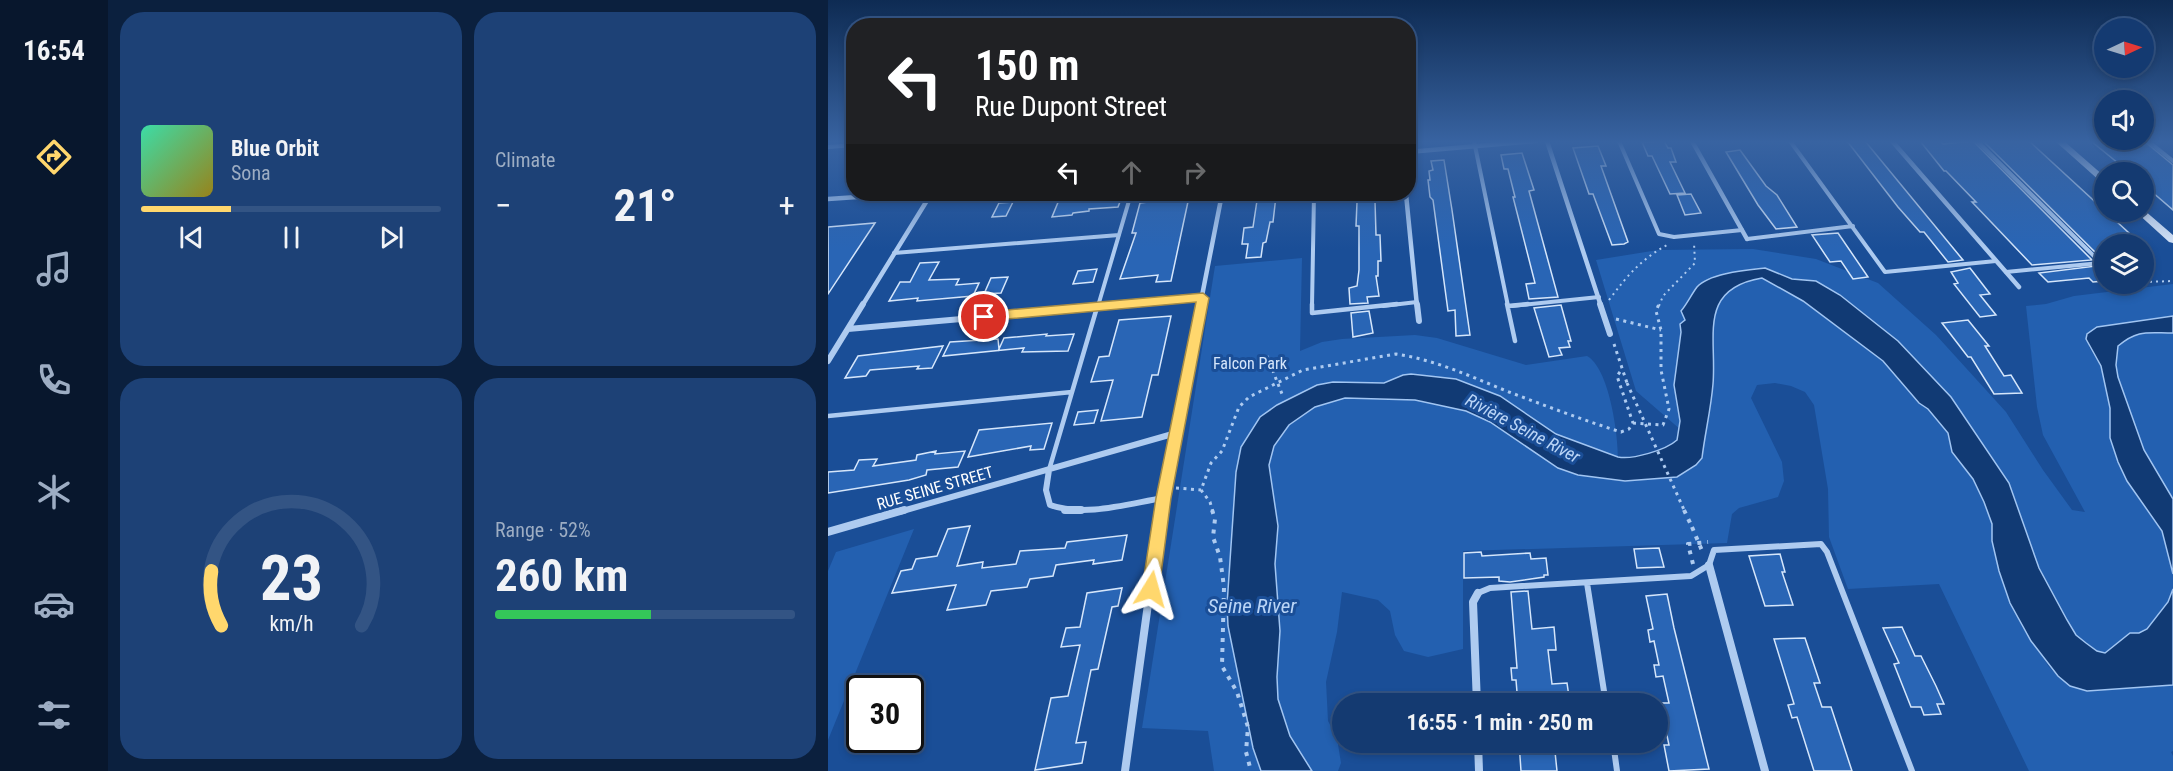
<!DOCTYPE html>
<meta charset="utf-8">
<style>
body{margin:0;font-family:"Roboto Condensed",sans-serif;background:#1d4176;color:#f1f3f6;height:100vh;display:flex;flex-direction:column;font-size:22px;white-space:nowrap}
*{box-sizing:border-box;margin:0}
p{font-size:20px;color:#9dadc3}
.icon{flex:none;width:33px;height:33px;fill:none;stroke:currentColor;stroke-width:2;stroke-linecap:round;stroke-linejoin:round}
.map{position:relative;flex:1;overflow:hidden}
.sheet{display:flex;flex-direction:column;gap:12px;padding:12px;background:#0b203e;width:720px}
.sheet>*{flex:none}
.guide{position:absolute;left:18px;top:18px;width:570px;height:183px;border-radius:24px;box-shadow:0 3px 9px #0003,0 0 0 2px #335484;background:#202124;color:#fff;overflow:hidden}
.needle{width:39px;rotate:86deg}
.tools{position:absolute;left:1266px;top:18px;display:grid;gap:12px}
.tools a{display:grid;place-items:center;width:60px;height:60px;border-radius:50%;background:#143a71;box-shadow:0 3px 9px #0003,0 0 0 2px #335484;font-size:30px}
.speed{position:absolute;left:18px;top:675px;display:flex;gap:12px;font-size:30px;font-weight:700;text-align:center}
.speed>*{display:grid;place-content:center;width:78px;height:78px;border-radius:50%;background:#143a71;box-shadow:0 3px 9px #0003,0 0 0 2px #335484;line-height:1}
.speed .limit{border:3px solid #111;border-radius:9px;background:#fff;color:#111}
.pin{position:absolute;display:grid;place-items:center;width:51px;height:51px;color:#fff;margin:-26px;border:3px solid #fff;border-radius:50%;box-shadow:0 2px 6px #0007}
.me{position:absolute;width:66px;margin:-33px;rotate:8deg;stroke-linejoin:round;filter:drop-shadow(0 0 4px #0008)}
.turn{display:flex;align-items:center;gap:21px;height:126px;padding:0 30px;font-size:27px}
.turn .icon{width:78px;height:78px;stroke-width:2.5}
.turn b{display:block;font-size:42px;line-height:51px}
.lanes{display:flex;align-items:center;height:57px;padding:0 30px;background:#0003;justify-content:center;gap:30px;direction:ltr}
.lanes .off{opacity:.35}
.big{font-size:45px;font-weight:700;line-height:1.1}
.sheet .tile{flex:1;display:flex;flex-direction:column;justify-content:center;gap:9px;min-width:0;padding:0 21px;border-radius:24px;background:#1d4176}
.sheet .dial{align-items:center;gap:0}
.dial svg{height:156px;overflow:visible;fill:none;stroke:#335484;stroke-width:7;stroke-linecap:round;text-anchor:middle}
.dial text{fill:#f1f3f6;stroke:none}
.song{display:flex;align-items:center;gap:18px}
.cover{width:72px;height:72px;border-radius:9px;background:linear-gradient(135deg,hsl(160 70% 55%),hsl(50 70% 35%))}
.played{height:6px;border-radius:3px;background:linear-gradient(90deg,#ffd76d 30%,#335484 30%)}
.keys{display:flex;justify-content:space-around;direction:ltr}
.heat{display:flex;justify-content:space-between;align-items:center;font-size:33px;direction:ltr}
.charge{height:9px;border-radius:4px;background:linear-gradient(90deg,#34c759 52%,#335484 0)}
.sheet .tiles{flex:1;display:grid;gap:12px;grid-template-columns:repeat(2,1fr)}
.trip{position:absolute;left:504px;top:693px;width:336px;height:60px;border-radius:30px;background:#143a71;box-shadow:0 3px 9px #0003,0 0 0 2px #335484;font-weight:700;line-height:60px;text-align:center}
main{display:flex;flex:1;min-height:0}
.tabs{display:flex;flex-direction:column;width:108px;justify-content:space-around;align-items:center;background:#08172d;color:#9dadc3}
.tabs .icon{width:42px;height:42px}
.tabs .active{color:#ffd76d}
.tabs b{font-size:27px;color:#f1f3f6}
.map>svg:first-child{display:block}
.green{fill:#2360b0}
.water{fill:#113a74;stroke:#a1c5f2;stroke-width:1.5}
.building{fill:#2965b5;stroke:#d5e6fb;stroke-width:1.5}
.lines{fill:none;stroke-linecap:round;stroke-linejoin:round}
.path-far2{stroke:#aecbf0;stroke-width:2;stroke-dasharray:2 4;stroke-linecap:butt}
.path-far1{stroke:#aecbf0;stroke-width:3;stroke-dasharray:3 4.5;stroke-linecap:butt}
.path{stroke:#aecbf0;stroke-width:4;stroke-dasharray:4 6;stroke-linecap:butt}
.service-far2{stroke:#aecbf0;stroke-width:4}
.service-far1{stroke:#aecbf0;stroke-width:4.5}
.service{stroke:#aecbf0;stroke-width:6}
.minor-far2{stroke:#aecbf0;stroke-width:4.5}
.minor-far1{stroke:#aecbf0;stroke-width:6}
.minor{stroke:#aecbf0;stroke-width:8}
.secondary{fill:#dce9fb;fill-rule:evenodd}
.path-bridge-far1{stroke:#aecbf0;stroke-width:3;stroke-dasharray:3 4.5;stroke-linecap:butt}
.path-bridge{stroke:#aecbf0;stroke-width:4;stroke-dasharray:4 6;stroke-linecap:butt}
.route{fill:#ffd76d;stroke:#a68c47;stroke-width:1.5}
.labels{text-anchor:middle;dominant-baseline:central;stroke-width:6;stroke-linejoin:round;paint-order:stroke}
.park-label{font-size:16px;fill:#d5e6fb;stroke:#1a4e97}
.street-label{font-size:16px;fill:#fff;stroke:#1a4e97}
.water-label{font-size:18px;font-style:italic;fill:#bad5f7;stroke:#1a4e97}
.near-water-label{font-size:21px;font-style:italic;fill:#bad5f7;stroke:#1a4e97}
</style>
<main>
<nav class="tabs">
<b>16:54</b>
<svg class="icon active" aria-label="directions" viewBox="0 0 24 24"><path d="M12 3l9 9-9 9-9-9zM9 14v-3h6M13 9l2 2-2 2"/></svg>
<svg class="icon" aria-label="music" viewBox="0 0 24 24"><path d="M9 18V5l10-2v13"/><circle cx="6" cy="18" r="3"/><circle cx="16" cy="16" r="3"/></svg>
<svg class="icon" aria-label="phone" viewBox="0 0 24 24"><path d="M5 4h4l2 5-3 2q2 4 5 5l2-3 5 2v4C11 20 4 13 5 4z"/></svg>
<svg class="icon" aria-label="climate" viewBox="0 0 24 24"><path d="M12 3v18M4 7l16 10M4 17L20 7"/></svg>
<svg class="icon" aria-label="car" viewBox="0 0 24 24"><path d="M5 17H2v-5l4-1 3-4h7l3 4 3 1v5h-3M9 17h6M6 11h13"/><circle cx="7" cy="17" r="2"/><circle cx="17" cy="17" r="2"/></svg>
<svg class="icon" aria-label="filters" viewBox="0 0 24 24"><path d="M4 7h16M4 17h16"/><circle cx="9" cy="7" r="2"/><circle cx="15" cy="17" r="2"/></svg>
</nav>
<section class="sheet">
<div class="tiles">
<div class="tile">
<div class="song"><i class="cover"></i><div><b>Blue Orbit</b><p>Sona</p></div></div>
<div class="played"></div>
<div class="keys"><svg class="icon" aria-label="previous" viewBox="0 0 24 24"><path d="M18 5L8 12l10 7zM5 5v14"/></svg><svg class="icon" aria-label="pause" viewBox="0 0 24 24"><path d="M8 5v14M16 5v14"/></svg><svg class="icon" aria-label="next" viewBox="0 0 24 24"><path d="M6 5l10 7-10 7zM19 5v14"/></svg></div>
</div>
<div class="tile"><p>Climate</p>
<div class="heat"><a>−</a><b class="big">21°</b><a>+</a></div>
</div>
<div class="tile dial"><svg viewBox="0 0 100 80">
<path d="M14 69A42 42 0 1 1 86 69"/>
<path d="M14 69A42 42 0 0 1 9 41" stroke="#ffd76d"/>
<text x="50" y="56" font-size="32" font-weight="700">23</text>
<text x="50" y="72" font-size="11">km/h</text>
</svg></div>
<div class="tile"><p>Range · 52%</p><b class="big">260 km</b><div class="charge"></div></div>
</div>
</section>
<div class="map">
<svg width="1345" height="771" viewBox="0 0 1345 771">
<rect width="100%" height="100%" fill="#1a4e97"/>
<!-- green -->
<path class="green" d="M925,249L988,259L1050,283L1108,335L1178,412L1215,470L1244,510L1257,512L1215,435L1209,407L1198,306L1218,304L1246,296L1345,284V316L1269,327L1261,347L1273,366L1282,408V438L1299,481L1334,531L1345,574V589L1340,602L1319,629L1311,633H1302L1277,653L1269,651L1258,643L1248,635L1239,620L1211,568L1181,483L1123,397L1070,341L1012,295L988,281L964,279L937,268L896,274L878,280L853,311L857,320L852,324L853,332L846,385L853,430L808,391L768,260L830,250Z
M474,258L472,351L494,342L514,339L587,335L609,338L698,365L759,356C781,368 790,433 790,457L728,434L672,396L628,379L565,380L546,384L505,382L489,385L449,405L413,447L408,472L399,605L400,626L425,748L433,771H386L380,731L314,728L387,266Z
M934,278L975,301L1055,361L1091,403L1100,409L1120,433L1124,452L1145,479L1156,502L1164,524V541L1171,571L1194,627L1221,667L1230,676L1259,691L1345,685V751L1343,752L1345,756V771H1201L1111,584L1020,589L1001,537L1000,489L986,405L977,392L963,386L947,383L929,385L923,398L954,462L956,481L950,497L911,508L904,514L899,543L635,551V649L600,657L576,651L567,635L562,611L550,600L514,592L509,632L498,682L500,721L509,738L513,763L510,771H484L462,736L450,699L449,677L452,631L447,564L450,526L441,465L446,446L461,425L487,407L517,398L587,400L638,411L662,422L730,468L849,477L868,465L874,458C877,433 883,409 885,384C889,336 869,289 934,278Z
M1293,332L1345,333V501L1313,453L1283,363Z
M86,529L0,740V571L8,552Z"/>
<!-- water -->
<path class="water" d="M937,268L964,279L988,281L1012,295L1070,341L1123,397L1181,483L1211,568L1239,620L1248,635L1258,643L1269,651L1277,653L1302,633H1311L1319,629L1340,602L1345,589V685L1259,691L1242,686L1230,676L1203,641L1182,603L1171,571L1164,541V524L1156,502L1145,479L1124,452L1120,433L1100,409L1091,403L1055,361L975,301L934,278C869,289 889,337 885,384C883,409 877,433 874,458L868,465L849,477L797,481L750,475L730,468L662,422L638,411L587,400L517,398L487,407L461,425L446,446L441,465L450,526L447,564L452,631L449,677L450,699L462,736L484,771H433L425,748L400,626L399,605L408,472L413,447L432,417L449,405L489,385L505,382L556,383L575,375L583,374L628,379L672,396L728,434L790,457C804,460 838,450 849,440L852,421L846,385L853,332L852,324L857,320L853,311C859,304 863,295 869,287C881,273 919,270 937,268Z
M1345,316V333C1320,333 1310,329 1290,346L1288,365L1290,377L1316,450L1345,499V574L1334,531L1299,481L1290,462L1282,438V408L1273,366L1258,339L1259,334L1269,327Z"/>
<!-- building -->
<path class="building" d="M836,141L840,148H843L848,162H842L857,193L842,194L824,156H820L814,142Z
M1019,141H1037L1135,260L1120,262L1096,232H1092L1070,207Z
M1092,141H1112L1115,144L1145,141L1264,260L1204,265L1144,202H1148L1118,171H1116Z
M1155,141H1201L1313,244H1276V261Z
M1263,141H1316L1345,165V210L1316,185V172H1301Z
M770,146L778,166H773L800,242L796,244L784,245L765,194H761L745,148Z
M912,150L938,186L949,195L969,227L948,229L930,205L898,152Z
M694,153L706,190L701,191L730,297L701,299L698,284L707,283L685,197H687L680,169H676L673,155Z
M616,160L624,210L642,335L628,336L627,310L620,311L605,200L602,197L600,180H602L601,171L605,170L603,161Z
M271,194H295L290,207L261,209V211L245,213L244,215L224,217L231,200L270,197Z
M430,194L448,196L445,222H442L438,242L435,243L433,257L418,258L420,244H414L416,228L425,227Z
M863,194L873,213L857,215L849,195Z
M361,197L343,281L328,282L330,275L292,279L308,233H304L312,203Z
M547,201L548,235H552L553,261H550V276H548L551,296L539,297L540,303L522,304L521,288L529,286L531,270V226H528L529,202Z
M185,202L178,216L164,217L171,203Z
M47,223L0,294V227Z
M1010,233L1040,277L1025,279L1013,261L1002,262L984,235Z
M111,262L101,280L131,279L128,285L151,283L145,296L89,301L90,298L61,301L72,282H82L92,263Z
M1276,265V281L1265,282L1261,278L1220,282L1211,273Z
M1142,268L1162,294L1152,295L1168,315L1152,317L1126,284L1130,283L1123,272Z
M269,269L265,282L245,284L250,271Z
M180,277L173,293L156,294L163,278Z
M733,305L743,341H740L742,347L731,348L734,355L721,357L706,308Z
M541,311L545,333L525,337L523,313Z
M343,316L330,375H324L314,417L273,421L285,380L263,382L271,357L281,356L291,320Z
M1140,320L1161,346H1157L1176,376L1183,375L1194,393L1166,394L1143,357H1140L1114,323Z
M219,334L218,336L246,334L240,351L194,352L196,348L115,356L122,342L170,339L171,349L176,338Z
M115,346L104,368L89,369L91,366L42,370L38,376L17,378L30,356Z
M270,410L266,423L246,425L250,412Z
M224,423L216,449L202,450L203,446L140,457L151,430Z
M108,451L107,454L137,451L130,467L99,470L98,475L81,480L0,493V472L26,470L31,460L49,459L45,466L88,460L89,455Z
M142,526L129,566L155,562L154,568L188,564L192,551L237,548L239,542L299,535L294,560L265,564L266,560L228,565L225,576L202,579L199,587L163,591L158,605L119,610L128,585L64,593L73,571L84,569L88,559L109,556L120,529Z
M831,548L836,567L809,568L806,549Z
M653,552L654,556L702,553L703,559L718,558L720,575H716V577L682,582L671,581V577L636,578V553Z
M952,554L957,572H954L965,605L937,606L921,556Z
M294,588L290,606L284,607L270,669L263,670L248,743L258,742L254,763L207,770L223,698L240,696L252,645L233,647L238,628L252,627L259,593Z
M700,591L704,629L726,627L728,650H720L724,684L739,683L742,704H690L688,680H684L683,668H689L683,592Z
M839,594L846,628L881,769L841,771L836,745H841L832,703H841L835,676L828,677L826,665H831L826,641L822,642L820,630L825,629L818,596Z
M1074,627L1087,656H1093L1108,686L1116,704H1109L1113,714L1096,715L1093,707H1083L1066,664L1071,663L1055,628Z
M977,638L992,683H986L994,707H1003L1024,771H986L969,717L964,718L960,705L966,704L946,639Z
M691,742H726L729,771H693Z"/>
<g class="lines">
<!-- path-far2 -->
<path class="path-far2" d="M1316,282L1345,281
M781,300C799,276 812,260 839,245
M831,306L835,296L867,263L866,243"/>
<!-- path-far1 -->
<path class="path-far1" d="M788,319L833,330
M786,344L799,383
M439,356L454,394
M805,423L835,425L841,409L833,370V330L828,311L831,304
M348,488L373,490
M385,512L382,502L373,490L383,463L394,451L411,407L421,397L475,370L568,354C608,360 644,377 681,392C718,406 755,420 793,432L801,429L805,423L789,376L794,369"/>
<!-- path -->
<path class="path" d="M384,510L387,519L385,537L392,557L396,587L394,666L409,692L420,727L418,752L423,771
M864,527L875,553
M865,564L860,544L880,542"/>
<!-- service-far2 -->
<path class="service-far2" d="M646,141L680,306
M791,141L831,234L846,237L914,230
M962,141L1057,272L1168,261
M1149,141L1273,263L1178,272
M1320,141L1345,161
M0,147L26,145
M919,239L1025,226
M66,253L291,235
M270,306L303,194
M484,306L486,194
M555,306L589,302
M684,306L771,297"/>
<!-- service-far1 -->
<path class="service-far1" d="M484,304V313L569,304
M679,304L687,341
M680,306L700,304
M0,416L244,392
M221,470L270,304"/>
<!-- service -->
<path class="service" d="M759,583L778,704
M650,593L662,588L863,576L881,565L886,550L993,544L999,552L1084,771
M785,742L789,771"/>
<!-- minor-far2 -->
<path class="minor-far2" d="M719,141L773,306
M864,141L919,239
M1064,141L1191,287
M580,152L708,141
M578,194L589,306
M0,199L73,194
M34,306L103,194
M288,306L375,298
M372,306L394,194"/>
<!-- minor-far1 -->
<path class="minor-far1" d="M589,304L591,321
M772,304L782,334
M20,329L305,304
M0,361L35,304
M221,470L218,490L222,505C257,517 299,504 335,498
M71,512L348,433
M333,512L373,304"/>
<!-- minor -->
<path class="minor" d="M237,510H253
M0,532L76,510
M881,565L937,771
M649,704L645,602L650,593
M650,742L651,771
M297,771L333,510"/>
<!-- secondary -->
<path class="secondary" d="M1227,141H1236L1276,176V183L1273,182Z
M1316,210L1345,235V243L1341,242L1308,212Z"/>
<!-- path-bridge-far1 -->
<path class="path-bridge-far1" d="M799,383L857,512"/>
<!-- path-bridge -->
<path class="path-bridge" d="M856,510L864,527"/>
</g>
<!-- sky -->
<linearGradient id="sky" x2="0" y2="1"><stop stop-color="#0e2b53"/><stop offset="0.57" stop-color="#3863a1"/><stop offset="1" stop-color="#3863a1" stop-opacity="0"/></linearGradient>
<rect width="1345" height="249" fill="url(#sky)"/>
<!-- route -->
<path class="route" d="M375,293L381,298L343,498L331,589L329,594L323,597L317,594L314,589L328,498L368,302L156,321L149,317L156,312Z"/>
<g class="labels">
<!-- park labels -->
<g class="park-label">
<text x="422" y="363">Falcon Park</text>
</g>
<!-- street labels -->
<g class="street-label">
<text transform="translate(107 488) rotate(-16)">RUE SEINE STREET</text>
</g>
<!-- water labels -->
<g class="water-label">
<text transform="translate(695 428) rotate(28)">Rivière Seine River</text>
</g>
<!-- near-water labels -->
<g class="near-water-label">
<text x="424" y="606">Seine River</text>
</g>
</g>
</svg>
<div class="tools">
<a><svg class="needle" viewBox="-14 -14 28 28"><path d="M0-13l5 13h-10z" fill="#e53935"/><path d="M0 13l5-13h-10z" fill="#9dadc3"/></svg></a>
<a><svg class="icon" aria-label="sound" viewBox="0 0 24 24"><path d="M4 9h4l5-4v14l-5-4H4zM17 9q2 3 0 6"/></svg></a>
<a><svg class="icon" aria-label="search" viewBox="0 0 24 24"><circle cx="10" cy="10" r="6"/><path d="M15 15l6 6"/></svg></a>
<a><svg class="icon" aria-label="layers" viewBox="0 0 24 24"><path d="M12 4l9 5-9 5-9-5zM3 14l9 5 9-5"/></svg></a>
</div>
<div class="speed"><div class="limit">30</div></div>
<div class="pin" style="left:156px;top:317px;background:#d93025"><svg class="icon" aria-label="arrive" viewBox="0 0 24 24"><path d="M6 21V4h12l-3 4 3 4H6"/></svg></div>
<svg class="me" style="left:323px;top:589px" viewBox="-20 -20 40 40"><path d="M0-17L14 15 0 8-14 15z" fill="#ffd76d" stroke="#fff" stroke-width="4"/></svg>
<div class="trip">16:55 · 1 min · 250 m</div>
<div class="guide">
<div class="turn"><svg class="icon" aria-label="left" viewBox="0 0 24 24"><path d="M17 20v-9H6M10 6l-5 5 5 5"/></svg><div><b>150 m</b>Rue Dupont Street</div></div>
<div class="lanes"><svg class="icon" aria-label="left" viewBox="0 0 24 24"><path d="M17 20v-9H6M10 6l-5 5 5 5"/></svg><svg class="icon off" aria-label="ahead" viewBox="0 0 24 24"><path d="M12 20V5M6 11l6-6 6 6"/></svg><svg class="icon off" aria-label="right" viewBox="0 0 24 24"><path d="M7 20v-9h11M14 6l5 5-5 5"/></svg></div>
</div>
</div>
</main>
